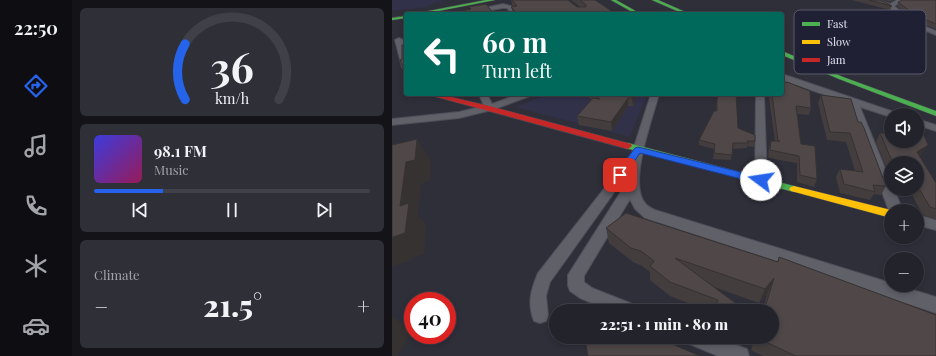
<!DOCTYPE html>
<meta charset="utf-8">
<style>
body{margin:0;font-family:"Playfair Display",serif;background:#2f2f38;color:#f1f3f6;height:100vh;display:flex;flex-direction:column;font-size:15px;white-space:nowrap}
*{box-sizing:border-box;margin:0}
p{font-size:13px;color:#a3a4a9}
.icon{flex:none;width:22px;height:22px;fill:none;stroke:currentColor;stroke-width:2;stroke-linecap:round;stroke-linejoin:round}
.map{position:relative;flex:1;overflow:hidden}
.details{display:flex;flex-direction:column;gap:8px;padding:8px;background:#131318;width:320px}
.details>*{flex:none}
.top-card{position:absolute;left:12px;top:12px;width:380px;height:84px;border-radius:4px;box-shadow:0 2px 6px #0003,0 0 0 1px #404048;background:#00695c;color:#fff;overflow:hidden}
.fabs{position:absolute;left:492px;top:108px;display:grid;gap:8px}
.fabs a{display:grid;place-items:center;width:40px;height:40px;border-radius:50%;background:#23232c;box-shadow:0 2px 6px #0003,0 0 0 1px #404048;font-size:20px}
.speed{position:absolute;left:12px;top:292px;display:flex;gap:8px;font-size:20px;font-weight:700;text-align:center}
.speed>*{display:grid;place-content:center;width:52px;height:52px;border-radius:50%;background:#23232c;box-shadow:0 2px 6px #0003,0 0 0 1px #404048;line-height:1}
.speed .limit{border:6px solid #d22;background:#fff;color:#111}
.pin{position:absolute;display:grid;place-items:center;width:34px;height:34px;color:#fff;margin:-17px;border-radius:8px;box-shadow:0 2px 6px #0006}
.me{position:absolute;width:44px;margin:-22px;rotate:284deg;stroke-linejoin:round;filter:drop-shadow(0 0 3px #0008)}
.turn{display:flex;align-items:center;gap:14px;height:84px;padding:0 12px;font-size:18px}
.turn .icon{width:52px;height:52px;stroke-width:2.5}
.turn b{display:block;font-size:28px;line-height:34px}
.big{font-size:30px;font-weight:800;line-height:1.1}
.details .card{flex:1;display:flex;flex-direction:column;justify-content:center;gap:6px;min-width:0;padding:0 14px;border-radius:6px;background:#2f2f38}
.details .dial{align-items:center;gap:0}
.dial svg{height:104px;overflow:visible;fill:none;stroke:#404048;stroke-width:7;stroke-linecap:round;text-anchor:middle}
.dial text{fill:#f1f3f6;stroke:none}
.song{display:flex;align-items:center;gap:12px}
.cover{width:48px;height:48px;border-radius:6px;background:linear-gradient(135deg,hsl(240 70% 55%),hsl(330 70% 35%))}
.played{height:4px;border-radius:2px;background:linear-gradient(90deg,#2563eb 25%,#404048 25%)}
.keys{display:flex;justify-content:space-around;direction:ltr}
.heat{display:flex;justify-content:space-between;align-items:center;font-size:22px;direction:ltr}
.trip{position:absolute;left:157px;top:304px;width:230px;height:40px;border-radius:20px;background:#23232c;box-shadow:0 2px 6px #0003,0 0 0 1px #404048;font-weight:800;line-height:40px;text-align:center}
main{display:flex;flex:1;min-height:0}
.tab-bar{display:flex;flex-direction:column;width:72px;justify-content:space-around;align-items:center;background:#0e0e12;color:#a3a4a9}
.tab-bar .icon{width:28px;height:28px}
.tab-bar .selected{color:#2563eb}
.tab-bar b{font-size:18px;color:#f1f3f6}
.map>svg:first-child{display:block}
.built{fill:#31314a}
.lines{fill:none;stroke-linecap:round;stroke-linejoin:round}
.street-casing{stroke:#4d4c57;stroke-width:2}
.fast-casing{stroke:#4d4c57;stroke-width:1}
.slow-casing{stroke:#4d4c57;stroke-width:1}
.jam-casing{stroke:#4d4c57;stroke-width:1}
.street{fill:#5f6068;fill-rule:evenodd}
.fast{fill:#4caf50;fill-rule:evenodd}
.slow{fill:#ffc107;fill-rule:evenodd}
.jam{fill:#c62828;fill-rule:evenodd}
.wall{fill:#443d3e}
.shaded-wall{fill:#373232}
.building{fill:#4f4748;stroke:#373232}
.route{fill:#2563eb;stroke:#184099}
.key{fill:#202035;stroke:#5a5a6d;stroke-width:1}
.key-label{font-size:11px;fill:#e2e3f1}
</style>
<main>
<nav class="tab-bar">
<b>22:50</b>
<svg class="icon selected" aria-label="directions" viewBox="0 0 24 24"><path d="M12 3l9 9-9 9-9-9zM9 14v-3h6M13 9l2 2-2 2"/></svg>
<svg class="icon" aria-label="music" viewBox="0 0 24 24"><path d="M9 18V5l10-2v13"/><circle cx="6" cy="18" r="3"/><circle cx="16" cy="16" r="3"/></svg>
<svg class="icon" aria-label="phone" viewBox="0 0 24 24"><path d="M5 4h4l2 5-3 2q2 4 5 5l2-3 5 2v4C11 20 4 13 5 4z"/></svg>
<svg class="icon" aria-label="climate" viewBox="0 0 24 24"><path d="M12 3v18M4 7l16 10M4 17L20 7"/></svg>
<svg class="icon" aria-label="car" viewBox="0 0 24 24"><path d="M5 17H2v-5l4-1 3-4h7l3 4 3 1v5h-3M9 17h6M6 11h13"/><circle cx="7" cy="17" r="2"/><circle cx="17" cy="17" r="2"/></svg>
</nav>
<section class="details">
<div class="card dial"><svg viewBox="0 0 100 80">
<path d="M14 69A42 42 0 1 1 86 69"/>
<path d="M14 69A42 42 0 0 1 14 26" stroke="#2563eb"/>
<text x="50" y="56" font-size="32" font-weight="700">36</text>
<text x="50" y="72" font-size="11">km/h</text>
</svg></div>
<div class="card">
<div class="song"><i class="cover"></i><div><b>98.1 FM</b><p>Music</p></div></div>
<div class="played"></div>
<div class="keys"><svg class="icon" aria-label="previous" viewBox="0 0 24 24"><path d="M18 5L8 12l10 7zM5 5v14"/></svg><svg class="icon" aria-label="pause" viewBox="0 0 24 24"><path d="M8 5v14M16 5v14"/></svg><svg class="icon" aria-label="next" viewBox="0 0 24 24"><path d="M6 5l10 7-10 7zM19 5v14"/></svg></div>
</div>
<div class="card"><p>Climate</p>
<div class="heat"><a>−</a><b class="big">21.5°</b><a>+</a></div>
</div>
</section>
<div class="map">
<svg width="544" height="356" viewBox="0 0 544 356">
<rect width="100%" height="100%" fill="#2f2f3a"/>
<!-- built -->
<path class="built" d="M0,0H52L47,4V1L34,7L0,11Z
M156,94H255L238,137L123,107Z"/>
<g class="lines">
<defs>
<path id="street" d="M479,0H487L498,4L505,0H512L502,6L522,22L544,31V35L518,24L496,7Z
M111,4L119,6L126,14H120L115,8H111L77,14H64Z
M7,38L11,40L14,53V69L10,67L3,40Z
M390,74L505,113L507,115H499V117L468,107L499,183V189H502L511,211H499V214L497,211L457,103L390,80Z
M87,94H95L100,104L127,94H139L138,96L100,110L67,118L0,125V119L67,112L92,106Z
M259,94H267C261,117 236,183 253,203C255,206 259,208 263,210L499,283V285H505L544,297V313L253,218L243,209L238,199L192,276V282L200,288L243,305L245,311H218L188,298L178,291L176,286V275L235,182L236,173L158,282L154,296L156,315L154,321L148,323L142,321C135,303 139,290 146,273L240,153Z
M364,94H372L375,181L373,184L369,185L365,184L363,181Z
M525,119L544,125V131L525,125Z
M525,215L544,220V230L525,225Z
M292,337H323L355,349L357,356H326L295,343Z"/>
<path id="fast" d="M94,0H103L31,14H21Z
M219,0H224L249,14H244Z
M260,0H266L298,14H292Z
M14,16V18L0,20V18Z
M390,51L451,77L544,111V116L447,79L390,55Z
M236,143L402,186L407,189L402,192L233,148L232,146Z"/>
<path id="slow" d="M402,186L499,210L502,211H499V218L399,191L397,189L399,187Z"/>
<path id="jam" d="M34,94H46L97,106L239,144L240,146L236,149Z"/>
</defs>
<!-- street casing -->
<use href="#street" class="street-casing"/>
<!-- fast casing -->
<use href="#fast" class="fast-casing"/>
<!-- slow casing -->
<use href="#slow" class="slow-casing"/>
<!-- jam casing -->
<use href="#jam" class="jam-casing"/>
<!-- street -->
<use href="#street" class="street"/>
<!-- fast -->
<use href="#fast" class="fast"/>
<!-- slow -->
<use href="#slow" class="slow"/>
<!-- jam -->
<use href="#jam" class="jam"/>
</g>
<!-- wall -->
<path class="wall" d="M119,0H176L185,7H188L179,0H203L224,14H121L119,7H121Z
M460,0H488L500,6L498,10Z
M491,0H502L498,2Z
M544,0V29L523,21L522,20L523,17L516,16L505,6L506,2Z
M192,94H245L241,106H236L220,131L187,125L185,116L200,100Z
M378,94H390L419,108L417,115L405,114L409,144L425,179L422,187L405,182V163L376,158L377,148L379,141H383L377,98Z
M429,95L466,122L494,186L489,195L482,194L478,200L448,193L444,177L448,169L463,171L454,142L435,140L426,103Z
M325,99L346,128L363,141L362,147L355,146V148L340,149L339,160L321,159L322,149L307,145V140L324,111Z
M488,133L530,153L527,156L544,183V220L531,215L520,195L505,192L503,189H525V163H499V179L484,142Z
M214,228L385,262L387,257L544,356H371L359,350L363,337H380V311H370L376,292L367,303L322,287L354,311H317L278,296L258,280V272L250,266L241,262L217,243Z
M336,337H342L340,340Z"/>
<!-- shaded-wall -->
<path class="shaded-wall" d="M242,94H245L241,106L240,98Z
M236,98V106L220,131L219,122Z
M25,139L39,161L38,181L29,184L26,215L34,225L32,254L20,258V260L0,267V239L8,206L14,162Z
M536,145L530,153L519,160L525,152Z
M382,278L376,292L367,303L373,289Z
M0,316L19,331L6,356H0Z"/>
<!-- building -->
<path class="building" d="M120,0H176L185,7H194V5L188,0H203L224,14H126L119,7L125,6Z
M477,0H488L500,6Z
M510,0H544V24L525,16L524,15L527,13L518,11L506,2Z
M94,4L102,14H58L79,9L77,7Z
M10,45H14V76L8,60L10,59Z
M395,82L418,91L419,108L404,106L409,144L423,146L425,179L408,175L407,156L378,150L379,141H388H386L380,94H390V84Z
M201,94H242L240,98H236L219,122L185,116L201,98L208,99Z
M327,94H344L346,128L363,135V141H355L356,143H341L340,155L322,153L323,144L307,140L322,111H325V99Z
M429,95L459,99L466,122H469L472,128L494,186L481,185L483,192L452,184L448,169L471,172L458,133L438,132Z
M488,133L499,134V141H525V134L532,135L536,145L525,152L544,183V209L538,207L526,187L525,186V163H501Z
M25,139L23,160L14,162L8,206L17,203L13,233L1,237V239H0V145Z
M234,213L386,262L387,257L544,315V356H404L365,338V337H380V311H372L382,278L373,289L283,258L354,311H322L326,300L278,282L258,266L262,261L249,251L239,248L214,228Z
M202,337H264L308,356H196L193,340Z"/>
<!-- route -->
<path class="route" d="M246,147L369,177L373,180L369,184L248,153L231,177H224L223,175L224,173L243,148Z"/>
<!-- legend -->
<rect x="402" y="10" width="132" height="64" rx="6" class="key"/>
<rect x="410" y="22" width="18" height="4" fill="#4caf50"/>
<rect x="410" y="40" width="18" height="4" fill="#ffc107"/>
<rect x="410" y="58" width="18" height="4" fill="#c62828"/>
<g class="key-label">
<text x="435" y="28">Fast</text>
<text x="435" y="46">Slow</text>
<text x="435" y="64">Jam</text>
</g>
</svg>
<div class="fabs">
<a><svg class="icon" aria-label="sound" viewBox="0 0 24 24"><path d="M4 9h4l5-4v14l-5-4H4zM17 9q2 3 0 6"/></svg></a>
<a><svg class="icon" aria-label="layers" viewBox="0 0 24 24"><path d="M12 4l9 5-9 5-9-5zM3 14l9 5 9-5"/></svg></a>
<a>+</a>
<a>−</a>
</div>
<div class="speed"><div class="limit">40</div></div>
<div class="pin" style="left:228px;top:175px;background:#d93025"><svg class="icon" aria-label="arrive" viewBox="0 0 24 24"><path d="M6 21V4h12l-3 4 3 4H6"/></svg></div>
<svg class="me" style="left:369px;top:180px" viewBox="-20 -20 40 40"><circle r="19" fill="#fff"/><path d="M0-13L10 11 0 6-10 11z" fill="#2563eb"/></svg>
<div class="trip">22:51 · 1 min · 80 m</div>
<div class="top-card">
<div class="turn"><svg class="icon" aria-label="left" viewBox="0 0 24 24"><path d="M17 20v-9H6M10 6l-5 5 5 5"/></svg><div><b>60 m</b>Turn left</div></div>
</div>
</div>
</main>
